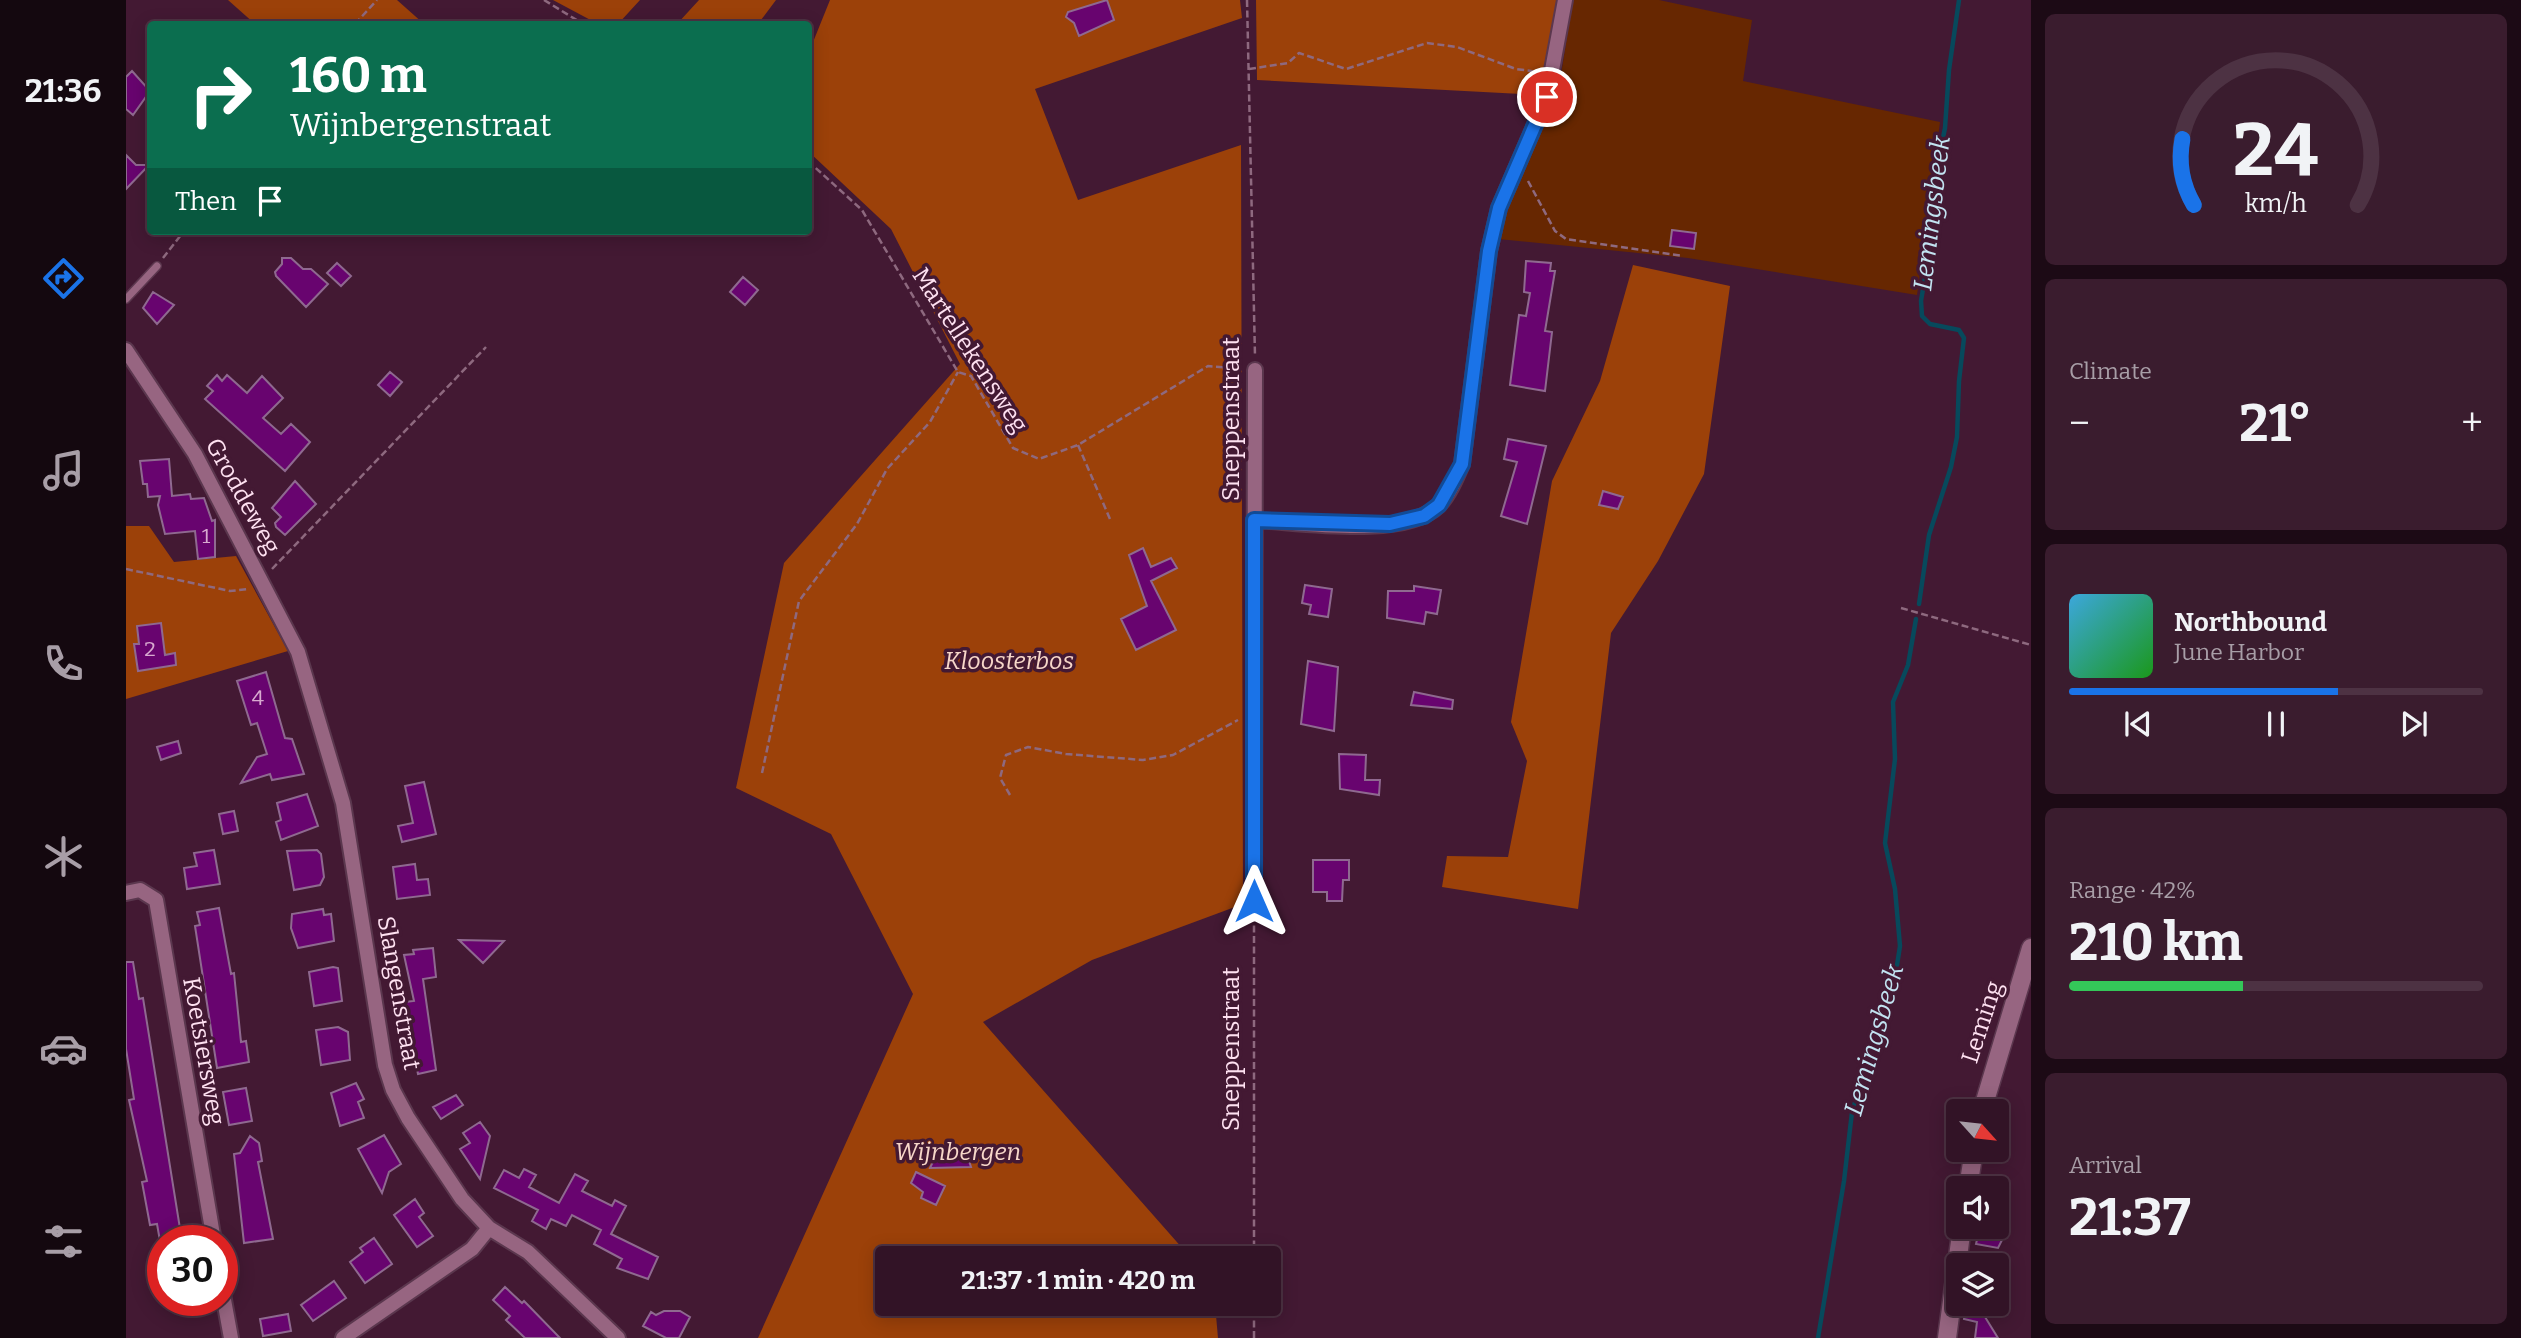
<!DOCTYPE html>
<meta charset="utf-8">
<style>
body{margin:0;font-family:Bitter,serif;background:#3a1c2e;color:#f1f3f6;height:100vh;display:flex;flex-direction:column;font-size:26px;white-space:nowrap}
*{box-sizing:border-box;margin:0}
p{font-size:23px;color:#a89ea7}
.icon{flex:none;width:38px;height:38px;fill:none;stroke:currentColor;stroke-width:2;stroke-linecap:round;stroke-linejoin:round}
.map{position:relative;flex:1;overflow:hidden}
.details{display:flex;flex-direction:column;gap:14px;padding:14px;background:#1c0a15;width:490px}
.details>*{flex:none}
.guide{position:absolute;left:21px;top:21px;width:665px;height:214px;border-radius:7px;box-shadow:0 4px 18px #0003,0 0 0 2px #4d3243;background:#0b6e4f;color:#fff;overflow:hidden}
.needle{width:46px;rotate:117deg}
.controls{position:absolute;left:1820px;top:1099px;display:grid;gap:14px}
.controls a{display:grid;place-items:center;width:63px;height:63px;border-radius:7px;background:#321326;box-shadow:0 4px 18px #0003,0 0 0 2px #4d3243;font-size:35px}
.speed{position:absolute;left:21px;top:1225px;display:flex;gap:14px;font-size:35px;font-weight:700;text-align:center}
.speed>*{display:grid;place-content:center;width:91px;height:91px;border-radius:50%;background:#321326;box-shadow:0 4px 18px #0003,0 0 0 2px #4d3243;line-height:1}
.speed .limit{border:10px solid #d22;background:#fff;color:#111}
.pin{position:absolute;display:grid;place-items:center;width:60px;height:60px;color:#fff;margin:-30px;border:4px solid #fff;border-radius:50%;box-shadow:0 2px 7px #0007}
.me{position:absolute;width:77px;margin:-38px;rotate:0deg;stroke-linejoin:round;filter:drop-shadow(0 0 5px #0008)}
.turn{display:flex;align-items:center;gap:24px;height:147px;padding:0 28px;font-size:32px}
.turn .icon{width:91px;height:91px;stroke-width:2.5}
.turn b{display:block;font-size:49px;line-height:60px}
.then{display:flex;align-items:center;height:66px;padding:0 28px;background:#0003;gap:14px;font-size:26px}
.big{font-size:52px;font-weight:700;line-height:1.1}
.details .card{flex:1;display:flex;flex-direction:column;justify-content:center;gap:10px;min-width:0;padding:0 24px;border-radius:10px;background:#3a1c2e}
.details .dial{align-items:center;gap:0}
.dial svg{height:182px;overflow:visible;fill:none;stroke:#4d3243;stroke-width:7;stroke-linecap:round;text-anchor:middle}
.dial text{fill:#f1f3f6;stroke:none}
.song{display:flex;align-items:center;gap:21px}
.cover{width:84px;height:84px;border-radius:10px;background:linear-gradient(135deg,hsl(200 70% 55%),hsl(120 70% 35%))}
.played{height:7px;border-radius:4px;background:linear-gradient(90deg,#1a73e8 65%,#4d3243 65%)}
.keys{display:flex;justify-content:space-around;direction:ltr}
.heat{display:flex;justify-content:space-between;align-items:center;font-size:38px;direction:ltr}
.charge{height:10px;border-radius:5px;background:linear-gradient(90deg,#34c759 42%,#4d3243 0)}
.trip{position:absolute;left:749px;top:1246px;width:406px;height:70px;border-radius:7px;background:#321326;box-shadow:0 4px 18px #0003,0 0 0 2px #4d3243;font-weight:700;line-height:70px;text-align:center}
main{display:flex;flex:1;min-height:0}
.menu{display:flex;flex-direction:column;width:126px;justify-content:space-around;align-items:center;background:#14080f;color:#a89ea7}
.menu .icon{width:49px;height:49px}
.menu .on{color:#1a73e8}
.menu b{font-size:32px;color:#f1f3f6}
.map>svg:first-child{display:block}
.green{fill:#672701}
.forest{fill:#9c4109}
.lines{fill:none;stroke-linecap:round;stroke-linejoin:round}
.stream{stroke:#07495c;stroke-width:4.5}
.building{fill:#68046f;stroke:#8f6990;stroke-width:2}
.service-casing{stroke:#5b374e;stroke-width:10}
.minor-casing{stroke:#5b374e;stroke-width:18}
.tertiary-casing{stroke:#5b374e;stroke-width:21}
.path{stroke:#8e697f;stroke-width:2.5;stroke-dasharray:7 3.5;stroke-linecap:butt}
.service{stroke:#976581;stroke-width:7}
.minor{stroke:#976581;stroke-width:14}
.tertiary{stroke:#976581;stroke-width:18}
.route-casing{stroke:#114b97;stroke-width:18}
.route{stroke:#1a73e8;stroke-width:12}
.labels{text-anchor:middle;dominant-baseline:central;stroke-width:7;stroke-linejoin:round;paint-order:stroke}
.number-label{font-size:21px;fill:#d8aad0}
.street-label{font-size:24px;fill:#fee1f1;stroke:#431933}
.park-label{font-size:24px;font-style:italic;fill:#f7d7c9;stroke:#431933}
.water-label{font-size:26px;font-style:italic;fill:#c2e3f1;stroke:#431933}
</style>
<main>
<nav class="menu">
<b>21:36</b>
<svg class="icon on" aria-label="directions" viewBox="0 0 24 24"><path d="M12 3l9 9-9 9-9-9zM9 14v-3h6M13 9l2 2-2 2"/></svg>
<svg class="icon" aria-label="music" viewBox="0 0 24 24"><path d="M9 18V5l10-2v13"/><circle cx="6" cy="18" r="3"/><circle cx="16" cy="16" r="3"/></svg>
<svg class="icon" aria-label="phone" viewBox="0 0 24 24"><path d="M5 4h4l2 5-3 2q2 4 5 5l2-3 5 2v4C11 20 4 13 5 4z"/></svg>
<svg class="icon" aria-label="climate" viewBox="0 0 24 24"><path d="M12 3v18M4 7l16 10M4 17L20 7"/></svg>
<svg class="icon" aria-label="car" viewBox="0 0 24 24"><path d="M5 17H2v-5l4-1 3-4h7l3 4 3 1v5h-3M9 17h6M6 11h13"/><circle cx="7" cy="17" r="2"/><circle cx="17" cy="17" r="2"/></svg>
<svg class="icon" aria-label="filters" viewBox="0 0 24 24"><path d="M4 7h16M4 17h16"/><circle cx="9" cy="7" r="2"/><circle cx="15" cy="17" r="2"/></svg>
</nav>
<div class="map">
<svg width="1905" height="1338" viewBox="0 0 1905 1338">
<rect width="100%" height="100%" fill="#431933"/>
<!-- green -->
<path class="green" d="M1447,0H1533L1626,20L1617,81L1814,122L1791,295L1562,258L1372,239L1388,192L1433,87Z"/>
<!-- forest -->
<path class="forest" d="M102,0H271L298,24H129Z
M427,0H514L492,24H472Z
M573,0H650L632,24H551Z
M704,0H1114L1116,18L909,89L952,200L1115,145L1117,904L966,960L857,1022L1065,1258H761V1304H1089L1092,1338H632L787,994L705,834L610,788L658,563L834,364L765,229L683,152V52Z
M1130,0H1432L1414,95L1131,80Z
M1507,265L1604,286L1578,474L1532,561L1485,633L1452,909L1316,887L1321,856L1382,857L1401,761L1385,722L1426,481L1474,381Z
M0,526H23L48,562L110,556L162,651L0,699Z"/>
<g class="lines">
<!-- stream -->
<path class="stream" d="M1793,604L1803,535L1825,467L1831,437L1833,381L1838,338L1833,330L1804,324L1796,316L1795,301L1814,188L1813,157L1819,128L1823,70L1833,0
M1692,1338L1718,1181L1726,1112L1769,978L1774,946L1769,889L1759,843L1769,759L1767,702L1782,665L1790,619"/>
</g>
<!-- building -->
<path class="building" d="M981,0L988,20L953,36L948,23L940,17L942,12Z
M6,71L24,91L7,115L0,109V77Z
M0,155L10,165H23L0,189Z
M1546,230L1570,233L1568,249L1544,246Z
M156,258H165L177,269H185L202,284L180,307L150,276L149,272L156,264Z
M1400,261L1425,263L1424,271H1429L1419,331L1426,332L1419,391L1384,385L1393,315L1400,316L1404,293L1398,292Z
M211,263L225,276L215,286L201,273Z
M617,277L632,290L619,305L604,292Z
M27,292L48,305L31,324L17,308Z
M264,372L276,382L264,396L252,385Z
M91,375L96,381L101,375L121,393L136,376L157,398L137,418L155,434L165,424L184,442L159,471L79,399L87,391L81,386Z
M1382,439L1420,446L1401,524L1375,516L1391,462L1378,459Z
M43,459L46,496L64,494L65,499L78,498L86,521L89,520V557L72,559L69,531L39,534L32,505L34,496L22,497L21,484H17L14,461Z
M169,481L190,504L159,535L150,527L149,523L155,517L146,508Z
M1477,491L1497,497L1492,509L1473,505Z
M1017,548L1025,567L1045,558L1051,568L1025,581L1050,630L1010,650L995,619L1021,606L1003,555Z
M1179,585L1206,589L1202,617L1183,614L1185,605L1176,603Z
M1288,586L1315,590L1311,614L1300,612L1298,624L1261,618L1262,591H1288Z
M35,623L39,655L49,653L50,665L12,671L8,644H13L11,626Z
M1182,661L1212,667L1208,731L1175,724Z
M140,672L159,738L166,739L178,774L146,780L144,774L115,783L131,757L141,754L131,723L125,725L111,681Z
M1288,692L1327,700L1326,709L1285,705Z
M52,741L55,753L35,760L31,747Z
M1213,754L1240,755L1239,780H1254L1253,795L1214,789Z
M298,782L310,834L276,842L272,826L287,823L279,786Z
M181,794L192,826L155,840L150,822L155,820L151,803Z
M108,811L112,831L97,834L93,814Z
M88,850L94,884L61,889L58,868L71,866L68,853Z
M191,850L195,854L198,877L194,885L168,890L161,851Z
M1187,860H1223V880H1217L1216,901H1201V892H1187Z
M289,864L291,880L302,879L304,895L271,899L267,867Z
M93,908L105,974L108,973L115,1042L120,1041L123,1062L91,1068L69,926L74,925L71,912Z
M197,909L198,915L205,914L208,941L172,948L165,928L166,914Z
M333,940L378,941L357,963Z
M307,948L310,977L297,979L310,1070L292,1074L279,1012V1002L288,1001L278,955L288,954L287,950Z
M0,962H7L13,999L17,998L56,1241H34L31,1224L24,1225L16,1182L21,1181L3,1100L8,1099L0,1049Z
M207,967L212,968L216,1001L188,1006L183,972Z
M212,1027L222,1032L224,1060L195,1065L190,1030Z
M230,1083L238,1099L232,1102L238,1118L214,1126L205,1093Z
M120,1088L126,1121L103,1125L97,1092Z
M330,1095L337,1105L315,1119L307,1107Z
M354,1122L364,1136L354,1179L334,1149L344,1143L337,1133Z
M258,1135L275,1164L263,1172L256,1193L232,1149Z
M124,1136L133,1143L136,1161L132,1162L147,1239L118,1243L108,1154L114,1153Z
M838,1146L845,1167L804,1168L812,1151L826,1158V1147Z
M398,1169L410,1175L403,1187L433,1203L449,1174L462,1181L456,1191L486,1206L489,1200L500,1206L485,1234L532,1257L522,1279L491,1268L496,1259L468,1244L475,1230L446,1215L440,1226L425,1219L420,1229L406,1221L412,1210L368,1188L378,1170L393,1178Z
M790,1172L819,1186L810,1205L795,1198L797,1192L785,1183Z
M289,1199L298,1213L293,1217L307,1236L291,1247L268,1215Z
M1854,1227L1881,1230L1872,1248L1850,1244Z
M248,1238L266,1264L239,1283L224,1262L237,1252L234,1248Z
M208,1281L220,1298L187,1321L175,1305Z
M379,1287L396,1303L398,1301L434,1338H399L380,1320L384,1316L367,1300Z
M1840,1304H1851L1872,1338H1849L1851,1322L1838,1319Z
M538,1311H554L564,1317L553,1338H540L517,1326L525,1312L530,1315Z
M162,1314L165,1331L137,1336L134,1319Z"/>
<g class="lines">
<defs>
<path id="service" d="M0,299L31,266"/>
<path id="minor" d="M0,350L69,454L172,652L217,803L259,1065L267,1090L282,1118L336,1199L363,1228L402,1252L492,1338
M1128,520C1174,522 1278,539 1312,506C1323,495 1330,478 1336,464L1363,251L1373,208L1421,97L1439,0
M0,893L14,890L30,900L88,1241
M1128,901L1129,370
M96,1289L105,1338
M217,1338L346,1249L363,1228"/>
<path id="tertiary" d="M1856,1111L1905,948
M1842,1188L1848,1150
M1821,1338L1836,1227"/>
</defs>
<!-- service casing -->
<use href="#service" class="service-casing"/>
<!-- minor casing -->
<use href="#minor" class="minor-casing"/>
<!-- tertiary casing -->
<use href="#tertiary" class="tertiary-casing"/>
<!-- path -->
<path class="path" d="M418,0L457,24
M1121,0L1129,356
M229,24L251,0
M1123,69L1162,63L1173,53L1220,69L1301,43L1331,47L1390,69L1412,72
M682,161L736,210L832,372L845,376L887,448L913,459L952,445L1082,366L1116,369
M1402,181L1429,231L1440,239L1557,256
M37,258L58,231
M952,445L984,519
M0,569L104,591L123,589
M146,569L360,347
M1775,608L1905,645
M636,773L673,601L731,524L761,469L804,422L832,372
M884,795L874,778L880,755L902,747L940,754L1017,760L1047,755L1112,720
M1128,1258V915
M1128,1338V1304"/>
<!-- service -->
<use href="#service" class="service"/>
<!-- minor -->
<use href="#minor" class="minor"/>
<!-- tertiary -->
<use href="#tertiary" class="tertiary"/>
</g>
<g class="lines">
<defs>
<path id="route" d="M1128,901V520L1264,524L1298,516L1313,505L1336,464L1363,251L1373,208L1421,97"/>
</defs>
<!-- route casing -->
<use href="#route" class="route-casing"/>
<!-- route -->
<use href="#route" class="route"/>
</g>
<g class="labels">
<!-- number labels -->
<g class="number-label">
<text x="80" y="536">1</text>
<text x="24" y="649">2</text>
<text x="132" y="698">4</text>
</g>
<!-- street labels -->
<g class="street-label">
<text transform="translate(844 350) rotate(57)">Martellekensweg</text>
<text transform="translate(1105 419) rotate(-90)">Sneppenstraat</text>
<text transform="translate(117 496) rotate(61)">Groddeweg</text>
<text transform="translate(273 993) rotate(80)">Slangenstraat</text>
<text transform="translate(1856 1022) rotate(-72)">Leming</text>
<text transform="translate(1105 1049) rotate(-90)">Sneppenstraat</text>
<text transform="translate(78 1051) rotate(80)">Koetsiersweg</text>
</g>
<!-- park labels -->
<g class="park-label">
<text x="883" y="661">Kloosterbos</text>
<text x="832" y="1152">Wijnbergen</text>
</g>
<!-- water labels -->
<g class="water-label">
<text transform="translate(1806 213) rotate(-83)">Lemingsbeek</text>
<text transform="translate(1748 1040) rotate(-74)">Lemingsbeek</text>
</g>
</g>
</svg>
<div class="controls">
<a><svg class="needle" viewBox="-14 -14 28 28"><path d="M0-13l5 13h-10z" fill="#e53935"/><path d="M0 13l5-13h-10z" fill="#a89ea7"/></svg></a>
<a><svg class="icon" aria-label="sound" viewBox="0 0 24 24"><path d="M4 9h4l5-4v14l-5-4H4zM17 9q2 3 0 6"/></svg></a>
<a><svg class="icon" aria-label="layers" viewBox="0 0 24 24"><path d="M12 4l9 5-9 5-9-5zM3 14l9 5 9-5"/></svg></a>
</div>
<div class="speed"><div class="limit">30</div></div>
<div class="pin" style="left:1421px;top:97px;background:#d93025"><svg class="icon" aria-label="arrive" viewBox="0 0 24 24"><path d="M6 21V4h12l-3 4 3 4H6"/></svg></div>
<svg class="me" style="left:1128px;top:901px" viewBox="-20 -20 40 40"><path d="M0-17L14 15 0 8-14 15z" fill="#1a73e8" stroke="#fff" stroke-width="4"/></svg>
<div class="trip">21:37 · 1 min · 420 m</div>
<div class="guide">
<div class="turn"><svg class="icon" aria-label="right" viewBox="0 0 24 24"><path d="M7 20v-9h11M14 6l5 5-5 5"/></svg><div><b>160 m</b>Wijnbergenstraat</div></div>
<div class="then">Then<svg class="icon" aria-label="arrive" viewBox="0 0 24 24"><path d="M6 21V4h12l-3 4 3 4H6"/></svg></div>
</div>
</div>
<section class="details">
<div class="card dial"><svg viewBox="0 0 100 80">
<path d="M14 69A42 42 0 1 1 86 69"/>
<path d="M14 69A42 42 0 0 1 9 40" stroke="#1a73e8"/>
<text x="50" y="56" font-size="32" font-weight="700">24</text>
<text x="50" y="72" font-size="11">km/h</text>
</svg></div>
<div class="card"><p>Climate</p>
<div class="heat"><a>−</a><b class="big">21°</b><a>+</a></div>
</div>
<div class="card">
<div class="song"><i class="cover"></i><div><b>Northbound</b><p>June Harbor</p></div></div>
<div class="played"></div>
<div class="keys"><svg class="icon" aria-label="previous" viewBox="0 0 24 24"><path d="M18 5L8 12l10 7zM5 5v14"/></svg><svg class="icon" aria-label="pause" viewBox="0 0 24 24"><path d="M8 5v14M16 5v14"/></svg><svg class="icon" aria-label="next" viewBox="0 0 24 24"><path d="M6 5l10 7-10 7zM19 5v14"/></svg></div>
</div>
<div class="card"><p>Range · 42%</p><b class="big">210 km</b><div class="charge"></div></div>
<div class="card"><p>Arrival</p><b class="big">21:37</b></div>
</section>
</main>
